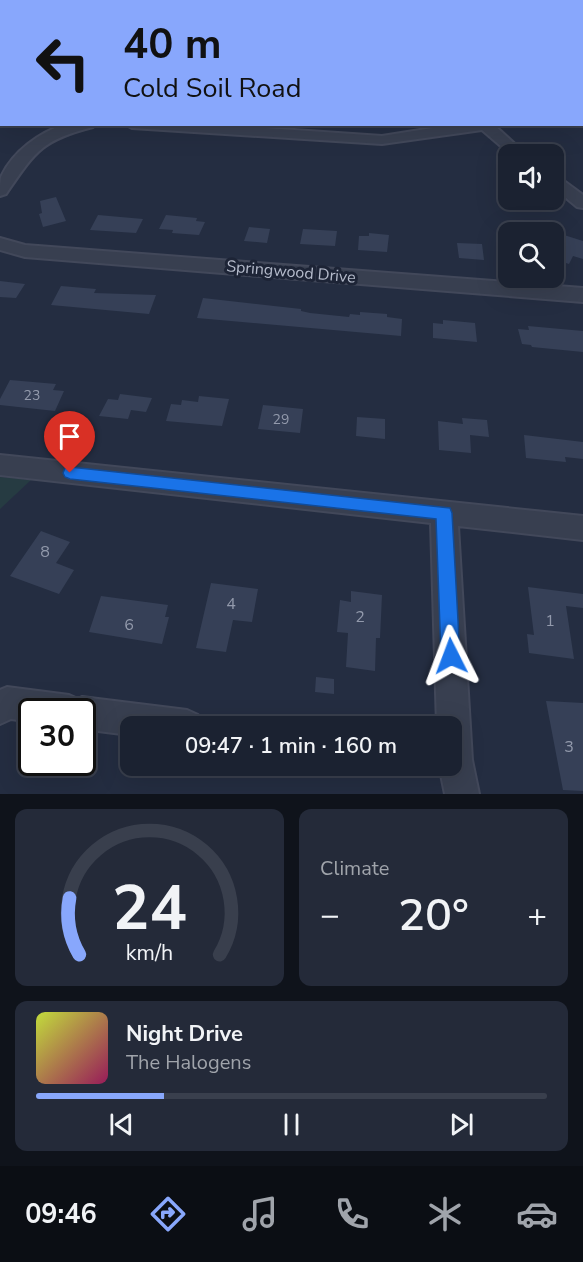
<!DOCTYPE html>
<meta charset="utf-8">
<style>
body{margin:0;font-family:"Nunito Sans",sans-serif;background:#242a39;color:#f1f3f6;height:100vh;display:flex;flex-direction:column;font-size:22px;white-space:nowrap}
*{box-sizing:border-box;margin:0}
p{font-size:20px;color:#a0a4ab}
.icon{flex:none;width:33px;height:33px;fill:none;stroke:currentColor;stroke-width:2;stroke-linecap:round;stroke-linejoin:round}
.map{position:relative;height:794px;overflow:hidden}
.panel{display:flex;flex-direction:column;gap:15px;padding:15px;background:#0f131b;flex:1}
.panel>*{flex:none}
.banner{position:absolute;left:0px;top:0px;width:584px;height:126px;box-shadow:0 6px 24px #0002,0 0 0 2px #393f4d;background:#88a7fc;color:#111;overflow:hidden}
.buttons{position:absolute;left:498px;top:144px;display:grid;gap:12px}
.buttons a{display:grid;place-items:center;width:66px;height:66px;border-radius:12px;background:#1b2231;box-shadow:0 6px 24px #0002,0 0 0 2px #393f4d;font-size:30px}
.speed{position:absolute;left:18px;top:698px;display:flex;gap:12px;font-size:30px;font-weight:700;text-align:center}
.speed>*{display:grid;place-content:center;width:78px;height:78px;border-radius:50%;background:#1b2231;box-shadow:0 6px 24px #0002,0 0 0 2px #393f4d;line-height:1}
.speed .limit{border:3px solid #111;border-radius:9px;background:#fff;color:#111}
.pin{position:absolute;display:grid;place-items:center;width:51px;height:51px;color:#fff;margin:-62px -26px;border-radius:50% 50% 50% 0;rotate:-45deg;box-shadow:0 0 6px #0007}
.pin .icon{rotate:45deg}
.me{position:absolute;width:66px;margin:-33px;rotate:357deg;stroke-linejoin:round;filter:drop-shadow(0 0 4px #0008)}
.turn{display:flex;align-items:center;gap:21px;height:126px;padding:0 24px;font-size:27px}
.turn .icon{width:78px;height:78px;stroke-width:2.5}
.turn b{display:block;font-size:42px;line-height:51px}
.big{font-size:45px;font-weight:600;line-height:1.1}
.panel .widget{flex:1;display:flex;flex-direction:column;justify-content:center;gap:9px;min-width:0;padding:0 21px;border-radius:12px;background:#242a39}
.panel .dial{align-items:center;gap:0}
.dial svg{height:156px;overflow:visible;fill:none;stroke:#393f4d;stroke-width:7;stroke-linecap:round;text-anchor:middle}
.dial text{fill:#f1f3f6;stroke:none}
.song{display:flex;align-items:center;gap:18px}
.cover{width:72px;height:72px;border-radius:9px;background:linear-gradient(135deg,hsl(70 70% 55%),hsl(330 70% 35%))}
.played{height:6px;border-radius:3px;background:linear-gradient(90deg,#88a7fc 25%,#393f4d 25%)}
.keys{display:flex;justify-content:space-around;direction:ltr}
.heat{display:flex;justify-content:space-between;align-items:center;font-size:33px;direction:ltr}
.panel .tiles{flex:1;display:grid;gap:15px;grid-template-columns:1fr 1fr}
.widget:last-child{grid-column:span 2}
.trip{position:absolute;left:120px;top:716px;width:342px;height:60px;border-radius:12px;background:#1b2231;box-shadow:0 6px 24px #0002,0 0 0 2px #393f4d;font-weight:600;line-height:60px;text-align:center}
.tab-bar{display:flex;height:96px;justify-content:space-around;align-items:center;background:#0b0e14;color:#a0a4ab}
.tab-bar .icon{width:42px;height:42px}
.tab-bar .selected{color:#88a7fc}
.tab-bar b{font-size:27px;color:#f1f3f6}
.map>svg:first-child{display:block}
.green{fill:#263b42}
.building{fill:#364057}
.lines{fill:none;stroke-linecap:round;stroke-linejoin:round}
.minor-casing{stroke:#42485a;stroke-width:4}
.minor{fill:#383f50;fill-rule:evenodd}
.route{fill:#1a73e8;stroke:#114b97;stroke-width:1.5}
.labels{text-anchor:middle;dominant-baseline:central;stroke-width:6;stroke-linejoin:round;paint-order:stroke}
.number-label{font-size:14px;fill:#939aac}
.street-label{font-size:16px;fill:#b5bbcb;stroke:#1d2436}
.near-number-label{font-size:16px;fill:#939aac}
</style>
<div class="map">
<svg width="583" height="794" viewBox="0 0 583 794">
<rect width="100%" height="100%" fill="#242d41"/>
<!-- green -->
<path class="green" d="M0,0H196L2,2L0,30Z
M0,477L31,480L0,509Z"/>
<!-- building -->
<path class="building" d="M56,197L66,221L43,227L39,214L42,213L40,201Z
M98,215L143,219L136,233L90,230Z
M166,215L197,218L196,221L205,222L199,235L172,233L173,230L159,229Z
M249,227L270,229L267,243L244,241Z
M303,229L337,231L335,246L300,244Z
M369,233L389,235L387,252L358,250L359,236H369Z
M564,235L583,241V259L573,256L569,264L554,259Z
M457,243L482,244L484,260L459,258Z
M0,281L25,284L16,298L0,297Z
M61,286L96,289L94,293L156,295L149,314L51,305Z
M203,298L301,309V311L310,313L349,317L350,314L360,315V312L387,314V317L402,319L401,336L197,318Z
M443,320L475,323L477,342L433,338V323L443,324Z
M528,326L583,331V352L532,347L531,345L522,344L518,329L529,330Z
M10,380L56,384L53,390L64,391L55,411L0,405V399Z
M120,394L152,398L146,412L131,410L128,419L99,416L108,399L118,400Z
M199,396L229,399L222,426L166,421L171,404L181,405L182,400L198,402Z
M263,405L303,409L300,433L258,429Z
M357,417L385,419V439L356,436Z
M462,418L487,420L489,437L470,435L471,453L439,450L438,421L463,424Z
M524,435L583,442V459L565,457L566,462L526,458Z
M41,531L70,542L56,563L74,570L59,594L10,576Z
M211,583L258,589L252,622L233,620L226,652L196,648Z
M528,587L583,594V608L566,606L574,659L529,653L527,634L534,635Z
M351,591L382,595L380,638H376L375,671L346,667L348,633L337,632L340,600L351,602Z
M101,596L168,605L165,617H169L162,644L89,632Z
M316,677L334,679V694L315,692Z
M546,701L583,703V791L563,790Z"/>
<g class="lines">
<defs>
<path id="minor" d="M583,0V6H582V2H578Z
M0,55H2V63H0Z
M65,124H95L93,127C41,140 35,152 6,194L0,196C0,190 0,182 1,177C13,151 39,133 65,124Z
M125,124H208L382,136L458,124H493L526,154H510L482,130L382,144L132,128Z
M554,176L560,178L583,195V208L577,207L554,188Z
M0,238L25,245L583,288V302L25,257L0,250Z
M0,455L583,516V540L458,526L472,760L479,794H445L439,765H452V726H437L431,523L0,475Z
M7,687L69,695L78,699L82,697L187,710L198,715L203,726H130V735L82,729V711H32V722L11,719L0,724V690Z"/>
</defs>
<!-- minor casing -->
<use href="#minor" class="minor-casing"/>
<!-- minor -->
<use href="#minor" class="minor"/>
</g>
<!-- route -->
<path class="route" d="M70,467L450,508L452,513L460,656L457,663L451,665L444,663L441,656L436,519L70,479L65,477L63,473L65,468Z"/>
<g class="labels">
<!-- number labels -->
<g class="number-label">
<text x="32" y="395">23</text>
<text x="281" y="419">29</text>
</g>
<!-- street labels -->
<g class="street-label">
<text transform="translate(291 272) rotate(5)">Springwood Drive</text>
</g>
<!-- near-number labels -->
<g class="near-number-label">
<text x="45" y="552">8</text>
<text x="231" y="604">4</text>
<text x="360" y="617">2</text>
<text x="550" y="621">1</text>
<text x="129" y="625">6</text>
<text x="569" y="747">3</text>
</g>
</g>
</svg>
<div class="buttons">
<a><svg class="icon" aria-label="sound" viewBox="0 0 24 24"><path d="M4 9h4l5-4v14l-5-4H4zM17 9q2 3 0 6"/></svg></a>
<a><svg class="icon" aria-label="search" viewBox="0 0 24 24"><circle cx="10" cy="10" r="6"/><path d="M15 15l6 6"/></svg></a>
</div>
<div class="speed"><div class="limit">30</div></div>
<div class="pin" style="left:70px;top:473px;background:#d93025"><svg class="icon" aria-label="arrive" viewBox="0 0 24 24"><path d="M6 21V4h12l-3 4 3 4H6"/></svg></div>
<svg class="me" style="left:451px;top:656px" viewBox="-20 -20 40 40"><path d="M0-17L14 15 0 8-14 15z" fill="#1a73e8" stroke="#fff" stroke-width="4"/></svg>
<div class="trip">09:47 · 1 min · 160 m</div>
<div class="banner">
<div class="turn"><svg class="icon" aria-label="left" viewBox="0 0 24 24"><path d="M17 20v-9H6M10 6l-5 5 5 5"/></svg><div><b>40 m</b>Cold Soil Road</div></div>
</div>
</div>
<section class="panel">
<div class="tiles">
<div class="widget dial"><svg viewBox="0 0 100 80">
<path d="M14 69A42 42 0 1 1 86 69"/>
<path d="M14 69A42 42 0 0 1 9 40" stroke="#88a7fc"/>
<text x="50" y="56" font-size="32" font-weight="700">24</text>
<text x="50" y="72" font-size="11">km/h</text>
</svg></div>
<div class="widget"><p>Climate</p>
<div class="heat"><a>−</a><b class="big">20°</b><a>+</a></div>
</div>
<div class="widget">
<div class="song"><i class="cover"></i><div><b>Night Drive</b><p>The Halogens</p></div></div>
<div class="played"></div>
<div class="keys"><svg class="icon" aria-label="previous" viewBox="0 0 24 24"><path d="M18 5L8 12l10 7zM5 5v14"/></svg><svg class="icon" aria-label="pause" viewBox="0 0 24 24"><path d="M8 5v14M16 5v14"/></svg><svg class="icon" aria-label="next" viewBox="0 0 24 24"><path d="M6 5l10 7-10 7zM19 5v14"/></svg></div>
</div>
</div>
</section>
<nav class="tab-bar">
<b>09:46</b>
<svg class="icon selected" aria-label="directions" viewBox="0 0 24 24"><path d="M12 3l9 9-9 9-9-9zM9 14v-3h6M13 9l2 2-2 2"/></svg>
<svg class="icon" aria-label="music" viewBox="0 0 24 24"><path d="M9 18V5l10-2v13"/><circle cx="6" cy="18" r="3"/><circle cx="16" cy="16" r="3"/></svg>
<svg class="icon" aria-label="phone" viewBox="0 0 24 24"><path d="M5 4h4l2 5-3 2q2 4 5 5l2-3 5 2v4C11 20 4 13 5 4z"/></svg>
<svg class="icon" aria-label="climate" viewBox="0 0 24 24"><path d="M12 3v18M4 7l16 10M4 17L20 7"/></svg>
<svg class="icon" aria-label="car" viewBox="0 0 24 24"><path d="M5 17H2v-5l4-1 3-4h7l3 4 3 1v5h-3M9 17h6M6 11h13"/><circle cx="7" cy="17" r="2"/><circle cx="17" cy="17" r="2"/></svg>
</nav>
